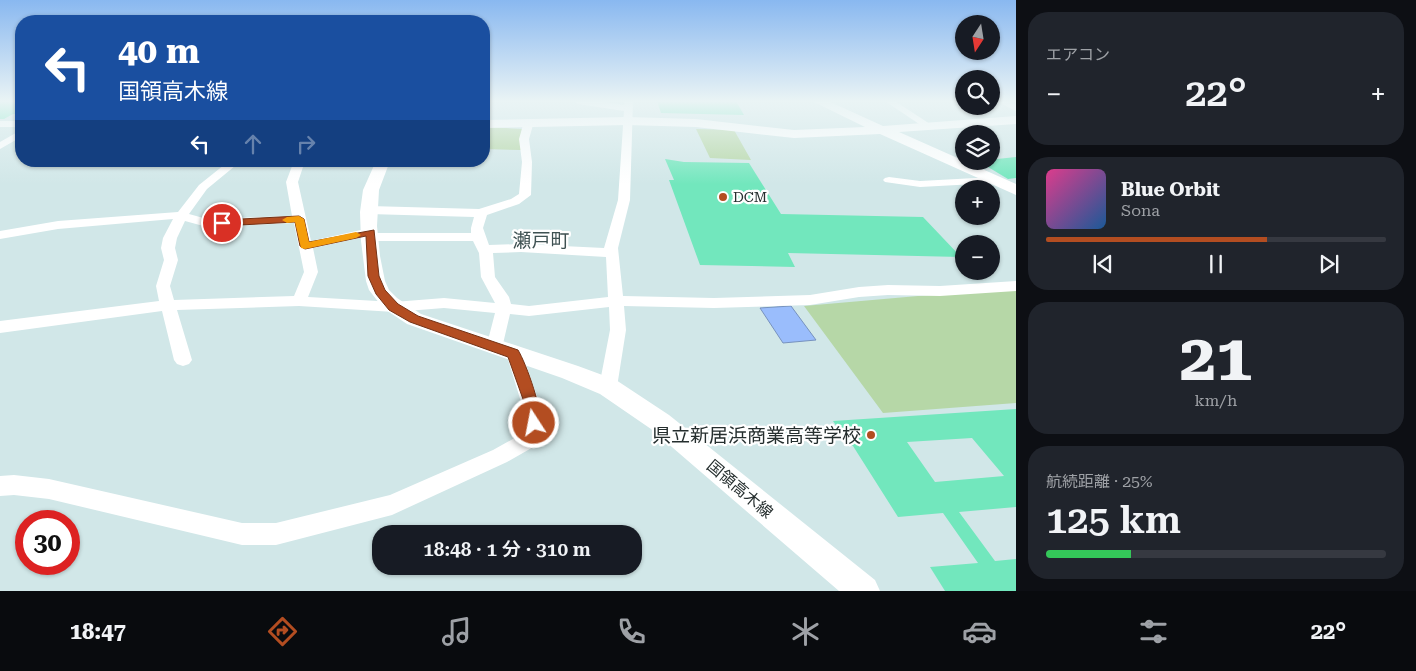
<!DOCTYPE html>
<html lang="ja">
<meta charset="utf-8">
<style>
body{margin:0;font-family:"Roboto Serif","Noto Sans JP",serif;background:#20242c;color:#f1f3f6;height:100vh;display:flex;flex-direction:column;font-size:19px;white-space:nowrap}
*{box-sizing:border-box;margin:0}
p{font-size:16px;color:#9ea1a6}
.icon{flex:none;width:28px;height:28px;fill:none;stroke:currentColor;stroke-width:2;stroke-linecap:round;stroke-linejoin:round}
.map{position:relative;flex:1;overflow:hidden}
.details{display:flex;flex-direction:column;gap:12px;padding:12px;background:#0d0f14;width:400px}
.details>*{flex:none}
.hud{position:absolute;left:15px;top:15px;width:475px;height:152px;border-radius:20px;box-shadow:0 1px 4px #0004;background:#1a4fa0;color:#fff;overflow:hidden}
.needle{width:32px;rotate:192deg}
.controls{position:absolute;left:955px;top:15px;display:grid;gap:10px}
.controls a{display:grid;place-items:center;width:45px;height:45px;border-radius:50%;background:#171b24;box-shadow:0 1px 4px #0004;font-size:25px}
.speed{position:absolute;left:15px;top:510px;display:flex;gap:10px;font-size:25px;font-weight:700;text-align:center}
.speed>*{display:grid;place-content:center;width:65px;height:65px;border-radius:50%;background:#171b24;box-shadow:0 1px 4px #0004;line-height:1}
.speed .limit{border:8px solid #d22;background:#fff;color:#111}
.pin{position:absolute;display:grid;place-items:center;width:42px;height:42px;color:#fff;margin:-21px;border:2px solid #fff;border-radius:50%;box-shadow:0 1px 5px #0007}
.me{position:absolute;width:55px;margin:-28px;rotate:349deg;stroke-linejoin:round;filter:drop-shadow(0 0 4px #0008)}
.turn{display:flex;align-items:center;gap:18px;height:105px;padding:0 20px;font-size:22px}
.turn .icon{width:65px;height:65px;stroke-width:2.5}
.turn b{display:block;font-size:35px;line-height:42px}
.lanes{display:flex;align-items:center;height:48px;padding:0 20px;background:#0003;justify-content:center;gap:25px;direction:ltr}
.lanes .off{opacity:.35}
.big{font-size:38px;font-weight:600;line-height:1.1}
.details .card{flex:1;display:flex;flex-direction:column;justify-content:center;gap:8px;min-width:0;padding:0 18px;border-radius:20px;background:#20242c}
.details .dial{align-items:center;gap:0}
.dial b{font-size:65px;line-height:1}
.song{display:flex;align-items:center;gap:15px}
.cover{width:60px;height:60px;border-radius:8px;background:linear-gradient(135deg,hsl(330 70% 55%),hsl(210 70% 35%))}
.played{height:5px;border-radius:2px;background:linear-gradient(90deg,#b34d21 65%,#363941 65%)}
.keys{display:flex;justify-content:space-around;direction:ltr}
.heat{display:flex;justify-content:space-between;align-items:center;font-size:28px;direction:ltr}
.charge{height:8px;border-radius:4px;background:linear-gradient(90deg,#34c759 25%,#363941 0)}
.trip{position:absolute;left:372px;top:525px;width:270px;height:50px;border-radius:20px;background:#171b24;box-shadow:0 1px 4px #0004;font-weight:600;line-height:50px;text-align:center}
.menu{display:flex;height:80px;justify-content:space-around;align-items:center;background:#090b0e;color:#9ea1a6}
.menu .icon{width:35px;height:35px}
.menu .on{color:#b34d21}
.menu b{font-size:22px;color:#f1f3f6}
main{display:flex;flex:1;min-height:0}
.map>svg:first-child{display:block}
.green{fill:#b6d7a7}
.water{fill:#9abdfc;stroke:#7792be}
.building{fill:#72e7bd;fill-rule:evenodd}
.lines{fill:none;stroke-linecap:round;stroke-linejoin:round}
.street{fill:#fff;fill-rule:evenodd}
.secondary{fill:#fff;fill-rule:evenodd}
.route{fill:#b34d21;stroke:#743215}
.slow{fill:#f59e0b}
.poi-dot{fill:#b34d21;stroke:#fff;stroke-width:2}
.labels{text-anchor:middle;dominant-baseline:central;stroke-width:4.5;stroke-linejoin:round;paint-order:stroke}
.far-poi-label{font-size:14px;fill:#252e2e;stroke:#fff;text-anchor:start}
.street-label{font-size:16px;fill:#252e2e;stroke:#fff}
.quarter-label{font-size:19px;fill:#3e5152;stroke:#fff}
.near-poi-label{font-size:19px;fill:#252e2e;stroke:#fff;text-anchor:end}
</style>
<main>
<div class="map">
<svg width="1016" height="591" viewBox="0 0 1016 591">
<rect width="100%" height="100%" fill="#d1e7e8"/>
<!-- green -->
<path class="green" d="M488,127L522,129L521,150L484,149V139Z
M696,129L734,130L751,160L710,158Z
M1016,290V403L883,413L804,306L918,296Z"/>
<!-- water -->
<path class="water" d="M791,306L816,340L783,343L760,308Z"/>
<!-- building -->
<path class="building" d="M0,101H21V114H13L4,119H0Z
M657,101H736L744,115L661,113Z
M1016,157V178L1008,179L978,161Z
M665,159L684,162L749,163L781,214L923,217L961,257L788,253L795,267L700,265L669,180H674Z
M1016,409V507L959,512L995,561L1016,559V591H945L930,567L978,563L943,513L898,517L853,446H850L833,421ZM972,438L1004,476L935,482L907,442Z"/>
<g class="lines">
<!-- street -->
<path class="street" d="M574,101H596L624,105L625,101H633L630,200L618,248L623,296L714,298L810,295L859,287L888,285L940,286L1016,281V291L940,296L888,295L859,297L810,305L714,308L624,306L626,330L617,387L614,392L608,394L602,392L599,387L610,330L609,307L529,316L510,314L502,348L500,352L494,354L488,352L486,348L495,313L444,308L394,312L299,306L177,310L192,360L189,364L183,366L177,364L174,360L162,311L0,333V321L159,301L156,286L164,260L161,248L163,238L173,219L58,229L0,239V231L58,221L178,212L199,185L229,161H241L207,189L189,214L207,219L292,216L286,182L294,161H305L298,182L311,241L370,228L375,229L376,233H471V228L474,217L369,214L363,210L369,206L479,209L511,199L519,194L522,162L519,139L523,125L528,122L533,125L529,139L532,162L531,195L519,204L487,215L483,228L489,245L521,244L604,248L618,200L624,111L578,104ZM185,221L207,227L294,223L304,272L294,296L174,300L170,286L178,260L175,248L177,238ZM364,237L371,241H473L479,253L481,277L495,303L444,298L394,302L308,297L318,272L313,248ZM521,252L606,257L608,297L529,306L511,304L509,297L495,277L493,253Z
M885,101H895L933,126L931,128H925Z
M996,101H1008L1016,105V111Z
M0,121H21V127H0Z
M21,130V137L0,149V142Z
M889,177L920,181L994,177L1000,180L994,183L920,187L885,182L883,180L885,178Z
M514,347L520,349L522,353L539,402L543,423L535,446L507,462L392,515L276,545H242L49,499L14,495L0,496V476L14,475L49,479L242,523H276L390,495L493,450L520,435L525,423L521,402L506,353L508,349Z"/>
<!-- secondary -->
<path class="secondary" d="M812,101H828L883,126L1016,116V124L899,132L1016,184V195L880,134L794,138L696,127L627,125L484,128V120L627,117L696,119L794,130L865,127Z
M376,161H390L379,190L377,226L380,256L385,281L389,290L397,298L421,314L578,366L616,380L669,415L875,580L880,591H839L651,429L600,394L562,378L407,324L383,308L369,290L366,281L361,241L360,212L363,190Z"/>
</g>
<!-- sky -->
<linearGradient id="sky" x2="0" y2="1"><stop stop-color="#89b8f0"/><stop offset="0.55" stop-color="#eaf4f5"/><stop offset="1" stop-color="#eaf4f5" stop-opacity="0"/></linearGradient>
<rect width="1016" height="184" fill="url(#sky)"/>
<!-- route -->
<path class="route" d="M299,216L304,219L309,242L374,230L379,276L385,290L398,304L418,316L518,350C526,363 545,415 539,427L534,429L529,427L524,402L508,357L410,322L389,310L376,294L368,276L366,236L305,249L300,246L295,222L222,226L217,223L222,220Z"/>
<!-- slow -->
<path class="slow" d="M299,216L304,219L309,242L356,232L361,235L356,238L305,249L301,248L295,222L287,223L282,220L287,217Z"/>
<!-- markers -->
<g class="poi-dot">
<circle cx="723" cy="197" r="5"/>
<circle cx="871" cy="435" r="5"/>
</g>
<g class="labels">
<!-- far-poi labels -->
<g class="far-poi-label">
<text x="733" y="197">DCM</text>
</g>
<!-- street labels -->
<g class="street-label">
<text transform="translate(740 489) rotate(40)">国領高木線</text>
</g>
<!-- quarter labels -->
<g class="quarter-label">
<text x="541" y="240">瀬戸町</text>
</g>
<!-- near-poi labels -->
<g class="near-poi-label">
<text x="861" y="435">県立新居浜商業高等学校</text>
</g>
</g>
</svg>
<div class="controls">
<a><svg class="needle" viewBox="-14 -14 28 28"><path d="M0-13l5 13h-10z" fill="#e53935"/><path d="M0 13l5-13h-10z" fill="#9ea1a6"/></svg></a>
<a><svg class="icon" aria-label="search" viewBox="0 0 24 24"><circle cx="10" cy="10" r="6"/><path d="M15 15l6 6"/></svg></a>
<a><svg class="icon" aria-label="layers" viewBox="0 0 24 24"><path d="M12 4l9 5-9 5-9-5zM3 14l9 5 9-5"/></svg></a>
<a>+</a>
<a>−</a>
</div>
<div class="speed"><div class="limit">30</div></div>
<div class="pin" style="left:222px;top:223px;background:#d93025"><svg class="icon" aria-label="arrive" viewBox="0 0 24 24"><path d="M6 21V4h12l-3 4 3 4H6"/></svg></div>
<svg class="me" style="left:534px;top:423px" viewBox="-20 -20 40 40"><circle r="17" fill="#b34d21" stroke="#fff" stroke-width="3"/><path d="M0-11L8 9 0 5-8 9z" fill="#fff"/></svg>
<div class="trip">18:48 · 1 分 · 310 m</div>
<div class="hud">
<div class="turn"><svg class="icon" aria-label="left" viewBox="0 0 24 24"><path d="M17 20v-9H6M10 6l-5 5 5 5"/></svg><div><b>40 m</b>国領高木線</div></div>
<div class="lanes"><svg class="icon" aria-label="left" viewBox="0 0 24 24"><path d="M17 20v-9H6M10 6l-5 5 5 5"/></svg><svg class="icon off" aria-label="ahead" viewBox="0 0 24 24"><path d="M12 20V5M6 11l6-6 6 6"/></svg><svg class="icon off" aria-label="right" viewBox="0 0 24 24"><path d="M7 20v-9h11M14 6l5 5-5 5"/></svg></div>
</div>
</div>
<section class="details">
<div class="card"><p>エアコン</p>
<div class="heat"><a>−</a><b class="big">22°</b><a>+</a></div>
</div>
<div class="card">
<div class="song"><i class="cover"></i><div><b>Blue Orbit</b><p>Sona</p></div></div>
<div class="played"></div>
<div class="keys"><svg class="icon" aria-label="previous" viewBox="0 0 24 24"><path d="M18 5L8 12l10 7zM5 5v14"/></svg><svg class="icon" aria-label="pause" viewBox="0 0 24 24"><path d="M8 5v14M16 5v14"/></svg><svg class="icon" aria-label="next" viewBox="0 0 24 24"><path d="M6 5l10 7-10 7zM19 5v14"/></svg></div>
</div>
<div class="card dial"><b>21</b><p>km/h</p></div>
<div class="card"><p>航続距離 · 25%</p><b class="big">125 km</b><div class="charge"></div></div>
</section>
</main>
<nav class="menu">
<b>18:47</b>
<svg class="icon on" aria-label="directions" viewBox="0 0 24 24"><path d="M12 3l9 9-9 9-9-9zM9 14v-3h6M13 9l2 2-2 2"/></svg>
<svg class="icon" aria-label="music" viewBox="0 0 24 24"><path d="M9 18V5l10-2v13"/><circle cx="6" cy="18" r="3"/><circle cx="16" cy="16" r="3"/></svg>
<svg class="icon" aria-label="phone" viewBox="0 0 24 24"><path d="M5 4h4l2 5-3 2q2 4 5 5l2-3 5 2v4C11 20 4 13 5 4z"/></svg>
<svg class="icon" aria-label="climate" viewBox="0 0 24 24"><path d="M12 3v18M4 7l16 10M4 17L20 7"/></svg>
<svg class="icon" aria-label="car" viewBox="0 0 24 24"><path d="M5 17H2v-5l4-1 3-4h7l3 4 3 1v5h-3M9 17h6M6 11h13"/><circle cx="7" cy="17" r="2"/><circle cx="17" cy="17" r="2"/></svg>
<svg class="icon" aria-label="filters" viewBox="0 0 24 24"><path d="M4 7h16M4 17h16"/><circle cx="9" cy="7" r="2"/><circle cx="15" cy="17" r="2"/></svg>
<b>22°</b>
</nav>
